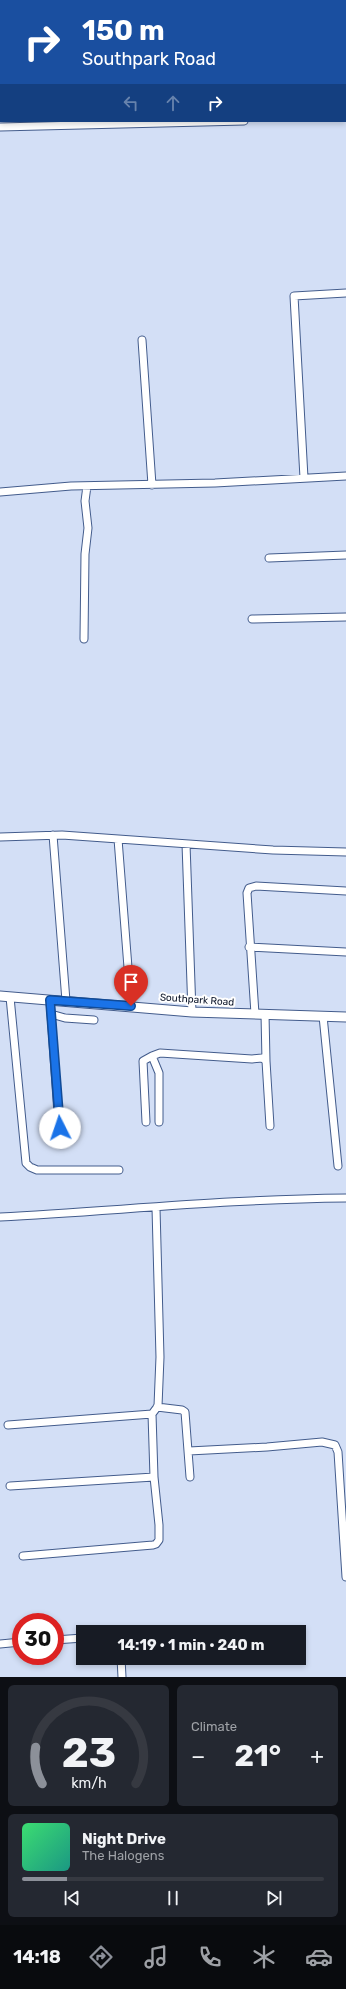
<!DOCTYPE html>
<meta charset="utf-8">
<style>
body{margin:0;font-family:Rubik,sans-serif;background:#242831;color:#f1f3f6;height:100vh;display:flex;flex-direction:column;font-size:15px;white-space:nowrap}
*{box-sizing:border-box;margin:0}
p{font-size:13px;color:#9ea1a6}
.icon{flex:none;width:22px;height:22px;fill:none;stroke:currentColor;stroke-width:2;stroke-linecap:round;stroke-linejoin:round}
.map{position:relative;height:1677px;overflow:hidden}
.side{display:flex;flex-direction:column;gap:8px;padding:8px;background:#0d0f14;flex:1}
.side>*{flex:none}
.banner{position:absolute;left:0px;top:0px;width:346px;height:122px;box-shadow:0 2px 6px #0003;background:#1a4fa0;color:#fff;overflow:hidden}
.speed{position:absolute;left:12px;top:1613px;display:flex;gap:8px;font-size:20px;font-weight:700;text-align:center}
.speed>*{display:grid;place-content:center;width:52px;height:52px;border-radius:50%;background:#171b24;box-shadow:0 2px 6px #0003;line-height:1}
.speed .limit{border:6px solid #d22;background:#fff;color:#111}
.pin{position:absolute;display:grid;place-items:center;width:34px;height:34px;color:#fff;margin:-41px -17px;border-radius:50% 50% 50% 0;rotate:-45deg;box-shadow:0 0 4px #0007}
.pin .icon{rotate:45deg}
.me{position:absolute;width:44px;margin:-22px;rotate:356deg;stroke-linejoin:round;filter:drop-shadow(0 0 3px #0008)}
.turn{display:flex;align-items:center;gap:14px;height:84px;padding:0 16px;font-size:18px}
.turn .icon{width:52px;height:52px;stroke-width:2.5}
.turn b{display:block;font-size:28px;line-height:34px}
.lanes{display:flex;align-items:center;height:38px;padding:0 16px;background:#0003;justify-content:center;gap:20px;direction:ltr}
.lanes .off{opacity:.35}
.big{font-size:30px;font-weight:700;line-height:1.1}
.side .tile{flex:1;display:flex;flex-direction:column;justify-content:center;gap:6px;min-width:0;padding:0 14px;border-radius:6px;background:#242831}
.side .dial{align-items:center;gap:0}
.dial svg{height:104px;overflow:visible;fill:none;stroke:#363941;stroke-width:7;stroke-linecap:round;text-anchor:middle}
.dial text{fill:#f1f3f6;stroke:none}
.song{display:flex;align-items:center;gap:12px}
.cover{width:48px;height:48px;border-radius:6px;background:linear-gradient(135deg,hsl(140 70% 55%),hsl(170 70% 35%))}
.played{height:4px;border-radius:2px;background:linear-gradient(90deg,#8c9099 15%,#363941 15%)}
.keys{display:flex;justify-content:space-around;direction:ltr}
.heat{display:flex;justify-content:space-between;align-items:center;font-size:22px;direction:ltr}
.side .tiles{flex:1;display:grid;gap:8px;grid-template-columns:1fr 1fr}
.tile:last-child{grid-column:span 2}
.trip{position:absolute;left:76px;top:1625px;width:230px;height:40px;border-radius:0px;background:#171b24;box-shadow:0 2px 6px #0003;font-weight:700;line-height:40px;text-align:center}
.menu{display:flex;height:64px;justify-content:space-around;align-items:center;background:#090b0e;color:#9ea1a6}
.menu .icon{width:28px;height:28px}
.menu .selected{color:#8c9099}
.menu b{font-size:18px;color:#f1f3f6}
.map>svg:first-child{display:block}
.lines{fill:none;stroke-linecap:round;stroke-linejoin:round}
.minor-casing{stroke:#435c8c;stroke-width:9}
.tertiary-casing{stroke:#435c8c;stroke-width:11}
.minor{stroke:#fff;stroke-width:7}
.tertiary{stroke:#fff;stroke-width:9}
.route-casing{stroke:#114b97;stroke-width:10}
.route{stroke:#1a73e8;stroke-width:7}
.labels{text-anchor:middle;dominant-baseline:central;stroke-width:4;stroke-linejoin:round;paint-order:stroke}
.street-label{font-size:10px;fill:#0c1529;stroke:#fff}
</style>
<div class="map">
<svg width="346" height="1677" viewBox="0 0 346 1677">
<rect width="100%" height="100%" fill="#d3dff6"/>
<g class="lines">
<defs>
<path id="minor" d="M345,116H346
M0,127L244,121
M142,340L152,485
M304,478L294,296L346,293
M0,492L71,486L215,483L346,476
M269,558L346,555
M252,619L346,617
M84,639L85,554L88,528L85,501L87,486
M53,835L66,1001
M0,837L62,835L273,850L346,852
M118,839L131,1006
M186,844L192,1012
M249,947L346,952
M10,997L26,1163L30,1167L37,1170H119
M50,1000L59,1128
M51,1014L65,1018L94,1020
M255,1014L247,893L249,888L256,886L346,891
M265,1014L266,1061
M323,1016L338,1166
M152,1056L160,1053L252,1059L262,1058L266,1061L270,1126
M146,1122L143,1061L152,1056L159,1073V1122
M0,1217C115,1211 230,1199 346,1198
M157,1407L182,1410L185,1412L190,1477
M8,1425L152,1414
M189,1451L267,1447L322,1442L335,1445L338,1452L346,1577
M10,1486L154,1477
M23,1556L153,1545L156,1544L159,1540V1525L154,1477L152,1414L158,1406L160,1357L156,1208
M55,1640L83,1638
M0,1644L21,1642
M121,1658L122,1677"/>
<path id="tertiary" d="M0,996L192,1012L346,1017"/>
</defs>
<!-- minor casing -->
<use href="#minor" class="minor-casing"/>
<!-- tertiary casing -->
<use href="#tertiary" class="tertiary-casing"/>
<!-- minor -->
<use href="#minor" class="minor"/>
<!-- tertiary -->
<use href="#tertiary" class="tertiary"/>
</g>
<g class="lines">
<defs>
<path id="route" d="M60,1128L50,1000L131,1006"/>
</defs>
<!-- route casing -->
<use href="#route" class="route-casing"/>
<!-- route -->
<use href="#route" class="route"/>
</g>
<g class="labels">
<!-- street labels -->
<g class="street-label">
<text transform="translate(197 1000) rotate(4)">Southpark Road</text>
</g>
</g>
</svg>
<div class="speed"><div class="limit">30</div></div>
<div class="pin" style="left:131px;top:1006px;background:#d93025"><svg class="icon" aria-label="arrive" viewBox="0 0 24 24"><path d="M6 21V4h12l-3 4 3 4H6"/></svg></div>
<svg class="me" style="left:60px;top:1128px" viewBox="-20 -20 40 40"><circle r="19" fill="#fff"/><path d="M0-13L10 11 0 6-10 11z" fill="#1a73e8"/></svg>
<div class="trip">14:19 · 1 min · 240 m</div>
<div class="banner">
<div class="turn"><svg class="icon" aria-label="right" viewBox="0 0 24 24"><path d="M7 20v-9h11M14 6l5 5-5 5"/></svg><div><b>150 m</b>Southpark Road</div></div>
<div class="lanes"><svg class="icon off" aria-label="left" viewBox="0 0 24 24"><path d="M17 20v-9H6M10 6l-5 5 5 5"/></svg><svg class="icon off" aria-label="ahead" viewBox="0 0 24 24"><path d="M12 20V5M6 11l6-6 6 6"/></svg><svg class="icon" aria-label="right" viewBox="0 0 24 24"><path d="M7 20v-9h11M14 6l5 5-5 5"/></svg></div>
</div>
</div>
<section class="side">
<div class="tiles">
<div class="tile dial"><svg viewBox="0 0 100 80">
<path d="M14 69A42 42 0 1 1 86 69"/>
<path d="M14 69A42 42 0 0 1 9 41" stroke="#8c9099"/>
<text x="50" y="56" font-size="32" font-weight="700">23</text>
<text x="50" y="72" font-size="11">km/h</text>
</svg></div>
<div class="tile"><p>Climate</p>
<div class="heat"><a>−</a><b class="big">21°</b><a>+</a></div>
</div>
<div class="tile">
<div class="song"><i class="cover"></i><div><b>Night Drive</b><p>The Halogens</p></div></div>
<div class="played"></div>
<div class="keys"><svg class="icon" aria-label="previous" viewBox="0 0 24 24"><path d="M18 5L8 12l10 7zM5 5v14"/></svg><svg class="icon" aria-label="pause" viewBox="0 0 24 24"><path d="M8 5v14M16 5v14"/></svg><svg class="icon" aria-label="next" viewBox="0 0 24 24"><path d="M6 5l10 7-10 7zM19 5v14"/></svg></div>
</div>
</div>
</section>
<nav class="menu">
<b>14:18</b>
<svg class="icon selected" aria-label="directions" viewBox="0 0 24 24"><path d="M12 3l9 9-9 9-9-9zM9 14v-3h6M13 9l2 2-2 2"/></svg>
<svg class="icon" aria-label="music" viewBox="0 0 24 24"><path d="M9 18V5l10-2v13"/><circle cx="6" cy="18" r="3"/><circle cx="16" cy="16" r="3"/></svg>
<svg class="icon" aria-label="phone" viewBox="0 0 24 24"><path d="M5 4h4l2 5-3 2q2 4 5 5l2-3 5 2v4C11 20 4 13 5 4z"/></svg>
<svg class="icon" aria-label="climate" viewBox="0 0 24 24"><path d="M12 3v18M4 7l16 10M4 17L20 7"/></svg>
<svg class="icon" aria-label="car" viewBox="0 0 24 24"><path d="M5 17H2v-5l4-1 3-4h7l3 4 3 1v5h-3M9 17h6M6 11h13"/><circle cx="7" cy="17" r="2"/><circle cx="17" cy="17" r="2"/></svg>
</nav>
